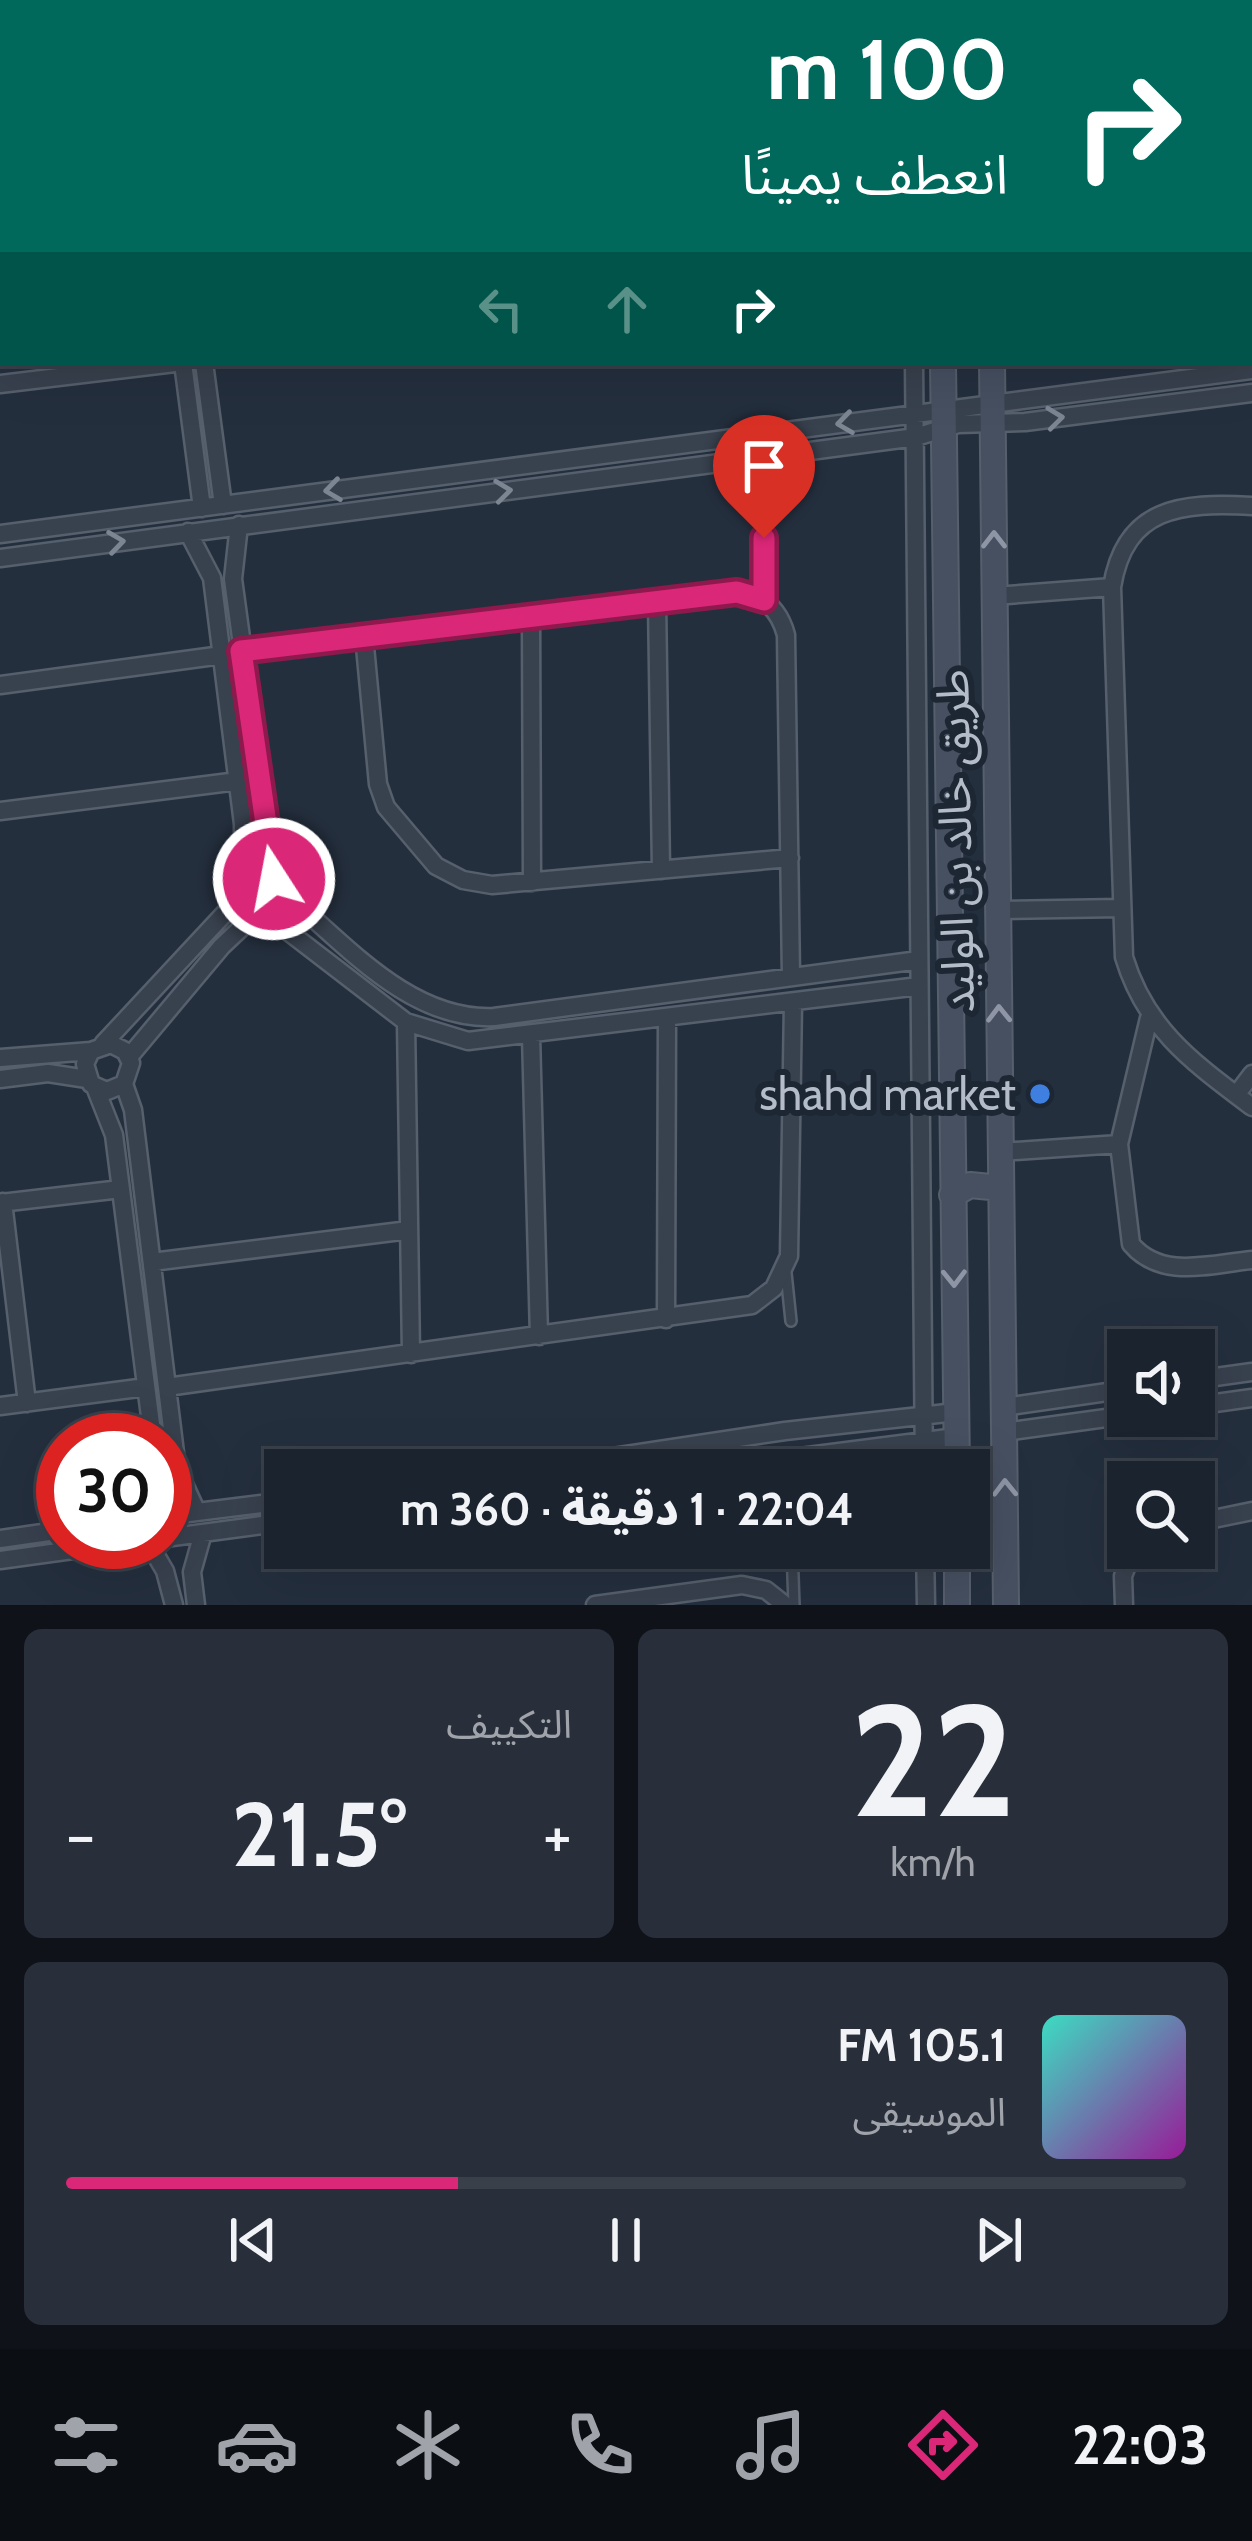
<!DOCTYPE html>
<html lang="ar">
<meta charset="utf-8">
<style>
body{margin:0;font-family:Cabin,"Noto Sans Arabic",sans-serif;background:#282f3a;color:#f1f3f6;direction:rtl;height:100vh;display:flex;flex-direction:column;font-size:45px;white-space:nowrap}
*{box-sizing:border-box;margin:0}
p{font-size:39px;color:#a0a4aa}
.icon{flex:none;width:66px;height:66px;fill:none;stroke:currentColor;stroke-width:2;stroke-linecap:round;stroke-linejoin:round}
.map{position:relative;height:1605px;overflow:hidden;direction:ltr}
.details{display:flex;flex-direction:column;gap:24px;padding:24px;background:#0f1319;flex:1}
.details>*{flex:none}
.hud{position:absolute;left:0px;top:0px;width:1254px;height:366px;box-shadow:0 12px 48px #0002,0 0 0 3px #39404a;direction:rtl;background:#00695c;color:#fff;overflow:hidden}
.controls{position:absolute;left:1107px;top:1329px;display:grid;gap:24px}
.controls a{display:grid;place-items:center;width:108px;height:108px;border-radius:0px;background:#1b232e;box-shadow:0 12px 48px #0002,0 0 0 3px #39404a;font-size:60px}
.speed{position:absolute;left:36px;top:1413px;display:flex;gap:24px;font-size:60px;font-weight:700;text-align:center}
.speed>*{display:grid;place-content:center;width:156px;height:156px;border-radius:50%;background:#1b232e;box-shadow:0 12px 48px #0002,0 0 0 3px #39404a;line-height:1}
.speed .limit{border:18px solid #d22;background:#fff;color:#111}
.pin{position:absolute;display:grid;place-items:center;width:102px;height:102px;color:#fff;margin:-123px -51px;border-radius:50% 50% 50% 0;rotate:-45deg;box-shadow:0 0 12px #0007}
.pin .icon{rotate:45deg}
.me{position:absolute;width:132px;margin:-66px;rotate:349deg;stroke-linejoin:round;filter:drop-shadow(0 0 9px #0008)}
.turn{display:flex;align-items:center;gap:42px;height:252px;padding:0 48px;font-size:54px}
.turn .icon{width:156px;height:156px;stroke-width:2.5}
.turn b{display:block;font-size:84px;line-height:102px}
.lanes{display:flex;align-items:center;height:114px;padding:0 48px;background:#0003;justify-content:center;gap:60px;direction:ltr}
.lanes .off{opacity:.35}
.big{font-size:90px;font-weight:800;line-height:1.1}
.details .card{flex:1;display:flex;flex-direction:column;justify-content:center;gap:18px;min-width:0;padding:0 42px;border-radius:18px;background:#282f3a}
.details .dial{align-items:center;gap:0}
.dial b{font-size:156px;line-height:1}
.song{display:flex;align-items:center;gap:36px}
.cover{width:144px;height:144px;border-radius:18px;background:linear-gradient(135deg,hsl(170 70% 55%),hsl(300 70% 35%))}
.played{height:12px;border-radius:6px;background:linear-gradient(90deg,#db2777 35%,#39404a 35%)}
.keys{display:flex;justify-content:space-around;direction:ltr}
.heat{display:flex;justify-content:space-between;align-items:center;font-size:66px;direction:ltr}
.details .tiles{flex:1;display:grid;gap:24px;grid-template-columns:1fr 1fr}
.card:last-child{grid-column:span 2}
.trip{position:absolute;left:264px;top:1449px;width:726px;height:120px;border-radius:0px;background:#1b232e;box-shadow:0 12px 48px #0002,0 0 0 3px #39404a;font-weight:800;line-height:120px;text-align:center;direction:rtl}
.dock{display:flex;height:192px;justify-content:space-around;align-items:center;background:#0b0e12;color:#a0a4aa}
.dock .icon{width:84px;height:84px}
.dock .active{color:#db2777}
.dock b{font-size:54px;color:#f1f3f6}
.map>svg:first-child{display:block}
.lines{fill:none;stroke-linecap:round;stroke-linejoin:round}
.lane-casing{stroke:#565f6c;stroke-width:14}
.street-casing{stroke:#565f6c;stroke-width:21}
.secondary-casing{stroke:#565f6c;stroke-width:28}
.lane{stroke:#38414e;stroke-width:9}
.street{stroke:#38414e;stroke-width:16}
.secondary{stroke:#465061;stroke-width:24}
.oneway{stroke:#7c8592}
.oneway2{stroke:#8e96a5}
.route-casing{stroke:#8e194d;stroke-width:30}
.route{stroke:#db2777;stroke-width:21}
.shop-dot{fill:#3f7fe0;stroke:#1d2633;stroke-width:4.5}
.labels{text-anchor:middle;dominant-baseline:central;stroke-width:12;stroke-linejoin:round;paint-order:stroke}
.street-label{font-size:45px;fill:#b4bcc9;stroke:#1d2633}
.poi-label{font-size:45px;fill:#b4bcc9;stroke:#1d2633;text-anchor:end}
</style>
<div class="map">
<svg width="1252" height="1605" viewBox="0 0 1252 1605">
<rect width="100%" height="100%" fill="#242f3e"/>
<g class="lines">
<defs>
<path id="lane" d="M763,538L764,600
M786,1273L791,1321
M792,1548L794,1605"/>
<path id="street" d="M122,0L123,3
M471,0V3
M613,0V3
M764,0V3
M911,0V3
M158,3L159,0
M1124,3V0
M0,17H3
M0,160L3,159
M1251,239L1252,238
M183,363L202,508
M204,363L223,505
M914,363L924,1470
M0,384L175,363
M1252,506C1181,502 1125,507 1112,587L1124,957C1146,1030 1194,1063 1252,1107
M239,525L233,579L274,879
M188,532L212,578L243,824V883
M0,534L1252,370
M0,558L916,437L958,424L1025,422L1252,393
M994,596L1112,587
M657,601L661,870
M531,616L532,882
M364,636L378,784L386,807L436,866L463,880L492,885L790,858
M241,651L737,592C764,595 779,609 786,635L791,977
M0,685L222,655
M0,811L238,781
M281,890C343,941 408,1021 494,1017L919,960
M998,910L1120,908
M268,916L406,1022L468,1041L919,986
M1149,1018L1119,1144L1131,1244C1161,1280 1210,1264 1252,1260
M406,1022L411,1354
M531,1035L539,1336
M103,1044L239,898
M129,1057L222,946L254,916
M0,1058L91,1051
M0,1079L48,1073L87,1079
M124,1084L107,1091L91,1084L85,1064L91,1051L111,1044L125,1051L131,1063L124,1084L133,1110L177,1469L197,1512
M95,1087L114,1135L153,1440
M1236,1095L1252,1074
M1001,1152L1119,1144
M3,1202L27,1403
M0,1203L121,1189
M152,1262L409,1230
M666,1319L667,1018
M1194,1380L1252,1372
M167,1387L752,1305L774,1288L789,1256L793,1002
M0,1406L146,1387
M1194,1406L1252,1398
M1004,1407L1128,1389
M1004,1432L1128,1415
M527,1470L785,1431L956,1412
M698,1470L956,1437
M165,1516L285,1501
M1194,1523L1252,1511
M165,1538L285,1522
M0,1539L63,1530
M148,1542L165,1571L174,1605
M925,1548L926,1605
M0,1560L131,1542
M196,1605L192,1572L203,1533
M595,1605L742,1585L766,1590L785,1605
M1124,1605L1123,1576L1134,1548"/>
<path id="secondary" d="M940,0V3
M991,3V0
M943,363L957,1470
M992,363L1006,1605
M952,1195L970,1185L1001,1188
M957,1548V1605"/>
</defs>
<!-- lane casing -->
<use href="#lane" class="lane-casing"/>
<!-- street casing -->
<use href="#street" class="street-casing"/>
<!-- secondary casing -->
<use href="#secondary" class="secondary-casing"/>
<!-- lane -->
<use href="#lane" class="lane"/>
<!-- street -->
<use href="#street" class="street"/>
<!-- secondary -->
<use href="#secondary" class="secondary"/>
</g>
<!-- one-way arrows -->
<defs><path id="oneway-chevron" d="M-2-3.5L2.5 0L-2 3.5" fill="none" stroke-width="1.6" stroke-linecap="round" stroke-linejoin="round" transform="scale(3)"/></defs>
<g class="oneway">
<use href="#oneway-chevron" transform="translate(1055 418) rotate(-7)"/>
<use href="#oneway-chevron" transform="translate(845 423) rotate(172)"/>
<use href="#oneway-chevron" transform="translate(333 490) rotate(172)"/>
<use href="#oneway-chevron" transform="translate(503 491) rotate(-7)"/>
<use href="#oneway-chevron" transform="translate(116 542) rotate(-8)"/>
</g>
<g class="oneway2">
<use href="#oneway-chevron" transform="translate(994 540) rotate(-90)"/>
<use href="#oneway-chevron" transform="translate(999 1014) rotate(-91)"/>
<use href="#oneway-chevron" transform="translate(954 1278) rotate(89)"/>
<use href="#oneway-chevron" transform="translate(1005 1488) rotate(-91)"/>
</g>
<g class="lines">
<defs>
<path id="route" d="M274,879L241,651L737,592L764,600V538"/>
</defs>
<!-- route casing -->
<use href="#route" class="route-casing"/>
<!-- route -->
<use href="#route" class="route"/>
</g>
<!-- markers -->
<circle class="shop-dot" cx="1040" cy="1094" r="12"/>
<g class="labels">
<!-- street labels -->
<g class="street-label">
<text transform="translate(955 841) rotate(-91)">طريق خالد بن الوليد</text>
</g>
<!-- poi labels -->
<g class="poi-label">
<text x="1016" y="1094">shahd market</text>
</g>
</g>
</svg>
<div class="controls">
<a><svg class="icon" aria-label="sound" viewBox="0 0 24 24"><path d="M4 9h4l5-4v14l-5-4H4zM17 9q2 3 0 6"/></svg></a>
<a><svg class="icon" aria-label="search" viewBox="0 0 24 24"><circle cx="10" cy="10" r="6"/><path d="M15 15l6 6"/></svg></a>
</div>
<div class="speed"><div class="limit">30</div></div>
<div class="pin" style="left:764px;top:538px;background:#d93025"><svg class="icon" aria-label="arrive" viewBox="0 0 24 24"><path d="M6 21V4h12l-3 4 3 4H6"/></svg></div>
<svg class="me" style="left:274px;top:879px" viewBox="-20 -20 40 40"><circle r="17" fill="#db2777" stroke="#fff" stroke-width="3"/><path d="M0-11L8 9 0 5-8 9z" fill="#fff"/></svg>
<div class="trip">22:04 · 1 دقيقة · 360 m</div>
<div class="hud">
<div class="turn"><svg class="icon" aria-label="right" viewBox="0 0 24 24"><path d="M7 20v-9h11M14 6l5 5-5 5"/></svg><div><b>100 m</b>انعطف يمينًا</div></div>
<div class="lanes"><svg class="icon off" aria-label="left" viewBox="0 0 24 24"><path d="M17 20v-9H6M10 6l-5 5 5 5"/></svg><svg class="icon off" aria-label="ahead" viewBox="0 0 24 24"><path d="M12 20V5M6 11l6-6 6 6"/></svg><svg class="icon" aria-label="right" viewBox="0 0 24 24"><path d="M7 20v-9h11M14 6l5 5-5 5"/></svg></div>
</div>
</div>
<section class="details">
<div class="tiles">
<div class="card dial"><b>22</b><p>km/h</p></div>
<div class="card"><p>التكييف</p>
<div class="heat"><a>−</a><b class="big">21.5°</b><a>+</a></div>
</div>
<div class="card">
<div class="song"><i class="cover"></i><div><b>105.1 FM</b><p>الموسيقى</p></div></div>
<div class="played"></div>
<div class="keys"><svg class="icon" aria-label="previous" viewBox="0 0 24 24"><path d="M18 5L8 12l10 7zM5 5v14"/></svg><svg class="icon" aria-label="pause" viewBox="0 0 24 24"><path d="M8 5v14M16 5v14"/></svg><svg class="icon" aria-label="next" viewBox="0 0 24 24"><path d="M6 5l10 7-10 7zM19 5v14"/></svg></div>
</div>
</div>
</section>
<nav class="dock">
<b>22:03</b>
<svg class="icon active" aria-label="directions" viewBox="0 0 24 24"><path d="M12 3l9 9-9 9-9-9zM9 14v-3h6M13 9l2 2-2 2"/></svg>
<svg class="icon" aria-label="music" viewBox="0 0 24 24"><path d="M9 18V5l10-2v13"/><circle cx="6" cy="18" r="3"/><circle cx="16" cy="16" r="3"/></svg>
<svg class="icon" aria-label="phone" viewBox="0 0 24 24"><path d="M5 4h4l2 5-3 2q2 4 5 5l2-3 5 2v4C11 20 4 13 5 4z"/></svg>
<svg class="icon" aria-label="climate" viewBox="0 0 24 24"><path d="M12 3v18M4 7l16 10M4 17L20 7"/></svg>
<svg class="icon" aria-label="car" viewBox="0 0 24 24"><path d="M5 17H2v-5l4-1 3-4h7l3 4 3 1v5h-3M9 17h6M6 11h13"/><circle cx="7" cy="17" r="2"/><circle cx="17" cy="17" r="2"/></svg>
<svg class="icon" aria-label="filters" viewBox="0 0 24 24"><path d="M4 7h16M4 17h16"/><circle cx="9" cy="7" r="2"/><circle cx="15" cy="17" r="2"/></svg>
</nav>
